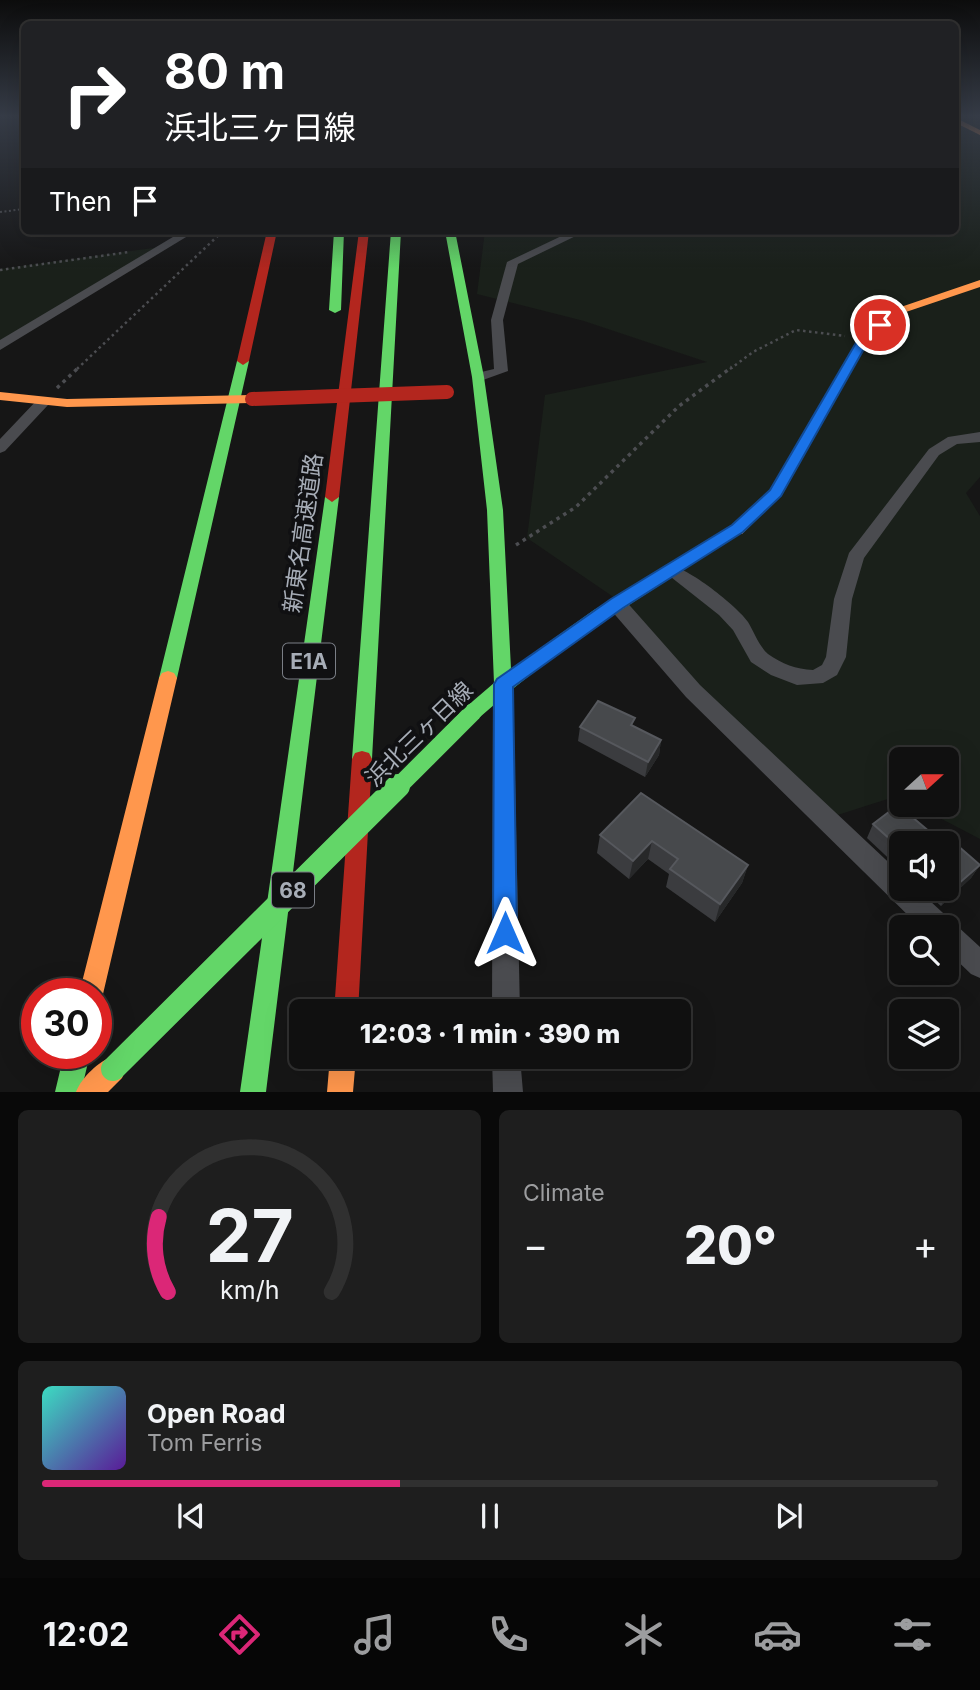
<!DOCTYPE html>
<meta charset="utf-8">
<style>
body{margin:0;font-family:Inter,"Noto Sans JP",sans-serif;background:#1e1e1e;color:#f1f3f6;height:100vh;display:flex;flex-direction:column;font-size:26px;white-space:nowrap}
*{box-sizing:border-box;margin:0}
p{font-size:23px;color:#9c9d9f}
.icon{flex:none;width:38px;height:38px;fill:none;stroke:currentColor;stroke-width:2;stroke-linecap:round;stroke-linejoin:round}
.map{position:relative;height:1092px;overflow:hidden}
.side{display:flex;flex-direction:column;gap:18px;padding:18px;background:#090909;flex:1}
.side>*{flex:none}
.hud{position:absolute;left:21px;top:21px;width:938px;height:214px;border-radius:10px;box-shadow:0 7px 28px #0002,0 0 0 2px #303030;background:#202124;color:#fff;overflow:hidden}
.needle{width:46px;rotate:69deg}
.tools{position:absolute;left:889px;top:747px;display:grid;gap:14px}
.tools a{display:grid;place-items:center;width:70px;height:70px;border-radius:10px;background:#101010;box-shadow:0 7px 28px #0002,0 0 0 2px #303030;font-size:35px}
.speed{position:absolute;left:21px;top:978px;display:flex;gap:14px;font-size:35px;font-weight:700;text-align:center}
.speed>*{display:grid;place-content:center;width:91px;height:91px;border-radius:50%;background:#101010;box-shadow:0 7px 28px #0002,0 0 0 2px #303030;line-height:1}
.speed .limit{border:10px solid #d22;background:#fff;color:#111}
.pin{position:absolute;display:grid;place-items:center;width:60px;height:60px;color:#fff;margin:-30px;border:4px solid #fff;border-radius:50%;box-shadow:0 2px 7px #0007}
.me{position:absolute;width:77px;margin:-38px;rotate:0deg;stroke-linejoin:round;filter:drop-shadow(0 0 5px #0008)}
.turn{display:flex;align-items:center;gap:24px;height:147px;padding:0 28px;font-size:32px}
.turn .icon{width:91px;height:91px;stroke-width:2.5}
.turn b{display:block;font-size:49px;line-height:60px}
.then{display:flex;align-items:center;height:66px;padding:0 28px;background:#0003;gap:14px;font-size:26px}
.big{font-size:52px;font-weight:800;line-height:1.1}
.side .card{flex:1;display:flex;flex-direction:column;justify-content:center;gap:10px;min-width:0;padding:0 24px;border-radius:10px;background:#1e1e1e}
.side .dial{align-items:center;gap:0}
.dial svg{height:182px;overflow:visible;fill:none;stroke:#303030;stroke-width:7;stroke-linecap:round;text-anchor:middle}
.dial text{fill:#f1f3f6;stroke:none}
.song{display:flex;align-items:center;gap:21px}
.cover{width:84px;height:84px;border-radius:10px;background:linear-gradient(135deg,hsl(170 70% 55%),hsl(270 70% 35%))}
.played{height:7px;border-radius:4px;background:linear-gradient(90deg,#db2777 40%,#303030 40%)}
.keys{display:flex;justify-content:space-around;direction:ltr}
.heat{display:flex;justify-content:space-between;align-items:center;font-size:38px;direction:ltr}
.side .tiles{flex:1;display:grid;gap:18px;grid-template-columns:1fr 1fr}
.card:last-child{grid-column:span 2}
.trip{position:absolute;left:289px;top:999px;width:402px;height:70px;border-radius:10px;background:#101010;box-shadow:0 7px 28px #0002,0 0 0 2px #303030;font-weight:800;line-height:70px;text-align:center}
.tab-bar{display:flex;height:112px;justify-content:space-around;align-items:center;background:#060606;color:#9c9d9f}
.tab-bar .icon{width:49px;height:49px}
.tab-bar .active{color:#db2777}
.tab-bar b{font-size:32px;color:#f1f3f6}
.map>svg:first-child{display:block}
.green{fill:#1a201a}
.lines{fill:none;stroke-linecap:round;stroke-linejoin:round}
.path-far2{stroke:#4c4d51;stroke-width:2;stroke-dasharray:2 2.5;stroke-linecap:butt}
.path-far1{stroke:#4c4d51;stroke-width:2.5;stroke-dasharray:2.5 3.5;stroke-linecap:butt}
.path{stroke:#4c4d51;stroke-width:3.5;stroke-dasharray:3.5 4.5;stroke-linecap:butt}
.street{fill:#4a4b4f;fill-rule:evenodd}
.fast{fill:#63d668;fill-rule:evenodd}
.slow{fill:#ff974d;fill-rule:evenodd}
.jam{fill:#b3261e;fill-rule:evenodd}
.fast-bridge-far1{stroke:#63d668;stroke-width:18}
.fast-bridge{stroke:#63d668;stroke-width:24}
.jam-bridge{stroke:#b3261e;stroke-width:14}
.wall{fill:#3b3c3f}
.shaded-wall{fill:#272829}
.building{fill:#47494c;stroke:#56585d;stroke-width:2}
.route{fill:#1a73e8;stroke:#114b97;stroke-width:2}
.labels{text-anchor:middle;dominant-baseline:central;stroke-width:7;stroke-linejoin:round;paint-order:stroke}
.shield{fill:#101012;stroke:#7a7e86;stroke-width:2}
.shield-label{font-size:21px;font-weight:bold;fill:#a7adb7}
.street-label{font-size:23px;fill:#a7adb7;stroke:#101012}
</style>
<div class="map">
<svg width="980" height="1092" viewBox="0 0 980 1092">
<rect width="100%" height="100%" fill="#161616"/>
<!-- green -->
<path class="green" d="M956,117H980V477L966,493L980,516V839L915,805H947V760H901V798L897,796L825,819L612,596L527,538L545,395L707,362L584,321L477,294L485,231H956Z
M160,247L0,347V269Z"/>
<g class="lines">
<!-- path-far2 -->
<path class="path-far2" d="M0,212L24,209"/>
<!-- path-far1 -->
<path class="path-far1" d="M0,270L129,252
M77,369L223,231
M730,369L753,352L796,330L845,336"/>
<!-- path -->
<path class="path" d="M57,388L79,367
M516,545L576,507L679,406L732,367"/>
<!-- street -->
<path class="street" d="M183,231H196L0,350V340Z
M572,231H586L518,264L503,320L508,371L483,380H473V374L494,369L491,320L507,262Z
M43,398L50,402L48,405L5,451L0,453V439L38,399Z
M980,432V442L957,444L939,455L864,558L852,599L846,657L837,675L823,683L797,685L771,675L751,662L733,630L719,615L662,570L665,566C681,561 738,607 748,622C754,632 759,646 768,654C782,664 796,669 813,670L822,665L826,657L834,599L849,553L929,449L948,437Z
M617,597L624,599L700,685L901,874V889H917L980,947V978L971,974L947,951V928H921L686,697L610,609L608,604L610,599Z
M503,676L510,678L513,684L520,1012H492L493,684L496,678Z
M492,1057H520L523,1092H493Z"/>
<!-- fast -->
<path class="fast" d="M334,231H344L341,310L335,313L329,310Z
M391,231H401L372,759L369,765L362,767L355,765L352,759Z
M445,231H455L484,377L503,510L511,669L594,610L732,526L737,525L745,530L573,641L510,691L480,717L473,720L466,717L464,712L466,707L494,683L487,510L472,377Z
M243,357L249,361L177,678L174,683L168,685L162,683L159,678L237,361Z
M332,492L339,497L266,1092H240L325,497Z
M64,1054H90L81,1092H55Z"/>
<!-- slow -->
<path class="slow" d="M956,118L980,130V135L956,123Z
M980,280V287L900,314L869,340L783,493L742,534H732L729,530L732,526L770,490L860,336L892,310Z
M0,392L67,399L251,395L257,399L251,403L67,407L0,400Z
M168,671L174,673L177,678L103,994L100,1003L96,1004V994H79L159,678L162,673Z
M113,1056L122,1060L126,1069L122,1078L108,1092H76C82,1077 98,1062 113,1056Z
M330,1057H356L353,1092H327Z"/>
<!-- jam -->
<path class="jam" d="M267,231H277L249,361L243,365L237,361Z
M359,231H369L339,497L332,502L325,497Z
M362,751L369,753L372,759L358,1012H334L352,759L355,753Z"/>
<!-- fast-bridge-far1 -->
<path class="fast-bridge-far1" d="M397,788L473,712"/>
<!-- fast-bridge -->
<path class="fast-bridge" d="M113,1069L398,786"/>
<!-- jam-bridge -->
<path class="jam-bridge" d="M252,399L447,392"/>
</g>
<!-- wall -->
<path class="wall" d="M580,727H634L661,740L659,755L645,777L578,741Z
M641,793L748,865L742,883L715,922L666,887L669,874L648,859L629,879L597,853L600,835Z
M873,824L901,844V870L867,838Z
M980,865L971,878L941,906L922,889H947Z"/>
<!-- shaded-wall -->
<path class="shaded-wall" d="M661,740L659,755L645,777L648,762Z
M652,841L648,859L629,879L633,861Z
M748,865L742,883L715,922L720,904Z
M980,865L971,878L941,906L949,892Z"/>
<!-- building -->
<path class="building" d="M598,701L635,718L631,725L661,740L648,762L580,727Z
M641,793L748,865L720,904L670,869L678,859L652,841L633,861L600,835Z
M898,805L944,844H901V849L873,824Z
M957,845L980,865L949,892L946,889H947V846L952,850Z"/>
<!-- sky -->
<linearGradient id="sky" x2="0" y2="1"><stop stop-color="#0c0c0c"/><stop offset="0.43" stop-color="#363c47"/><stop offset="1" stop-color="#363c47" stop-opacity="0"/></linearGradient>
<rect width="980" height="270" fill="url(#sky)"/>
<!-- route -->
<path class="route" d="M880,322L886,325L869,340L781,496L743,532L623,608L513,687L517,933L514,941L505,944L497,941L493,933L494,684L497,679L611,599L732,525L770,490L860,336Z"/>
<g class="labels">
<!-- shield labels -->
<g class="shield">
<rect x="283" y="643.5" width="52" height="35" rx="5"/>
<rect x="272" y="872.5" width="42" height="35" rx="5"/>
</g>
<g class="shield-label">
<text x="309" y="661">E1A</text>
<text x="293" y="890">68</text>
</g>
<!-- street labels -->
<g class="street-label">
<text transform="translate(303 533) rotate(-82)">新東名高速道路</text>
<text transform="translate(419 734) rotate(-44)">浜北三ヶ日線</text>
</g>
</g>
</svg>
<div class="tools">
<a><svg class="needle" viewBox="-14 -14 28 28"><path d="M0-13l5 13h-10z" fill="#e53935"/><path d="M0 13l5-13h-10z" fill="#9c9d9f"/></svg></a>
<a><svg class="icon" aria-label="sound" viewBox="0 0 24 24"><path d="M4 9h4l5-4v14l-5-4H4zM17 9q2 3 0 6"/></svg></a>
<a><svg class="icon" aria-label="search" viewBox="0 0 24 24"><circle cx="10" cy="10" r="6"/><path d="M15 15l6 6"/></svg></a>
<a><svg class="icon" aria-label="layers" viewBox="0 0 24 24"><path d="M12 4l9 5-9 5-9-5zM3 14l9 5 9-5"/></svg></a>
</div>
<div class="speed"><div class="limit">30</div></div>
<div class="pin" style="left:880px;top:325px;background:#d93025"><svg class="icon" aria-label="arrive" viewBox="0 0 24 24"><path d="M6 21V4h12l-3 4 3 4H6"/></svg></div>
<svg class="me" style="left:505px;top:933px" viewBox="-20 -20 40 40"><path d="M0-17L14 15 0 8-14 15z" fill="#1a73e8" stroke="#fff" stroke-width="4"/></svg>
<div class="trip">12:03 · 1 min · 390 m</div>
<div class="hud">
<div class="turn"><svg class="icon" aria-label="right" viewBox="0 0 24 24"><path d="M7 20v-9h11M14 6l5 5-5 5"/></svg><div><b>80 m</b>浜北三ヶ日線</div></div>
<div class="then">Then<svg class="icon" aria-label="arrive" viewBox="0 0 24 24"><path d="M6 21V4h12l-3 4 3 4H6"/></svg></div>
</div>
</div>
<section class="side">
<div class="tiles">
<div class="card dial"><svg viewBox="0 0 100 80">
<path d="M14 69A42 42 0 1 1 86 69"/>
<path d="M14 69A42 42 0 0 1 10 36" stroke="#db2777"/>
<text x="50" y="56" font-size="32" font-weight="700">27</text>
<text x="50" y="72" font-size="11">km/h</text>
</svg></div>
<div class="card"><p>Climate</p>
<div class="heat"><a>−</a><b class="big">20°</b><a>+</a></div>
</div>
<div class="card">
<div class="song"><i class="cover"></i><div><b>Open Road</b><p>Tom Ferris</p></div></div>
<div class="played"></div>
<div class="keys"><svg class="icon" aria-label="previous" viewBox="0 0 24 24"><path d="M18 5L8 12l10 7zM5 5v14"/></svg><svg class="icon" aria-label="pause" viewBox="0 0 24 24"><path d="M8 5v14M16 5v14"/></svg><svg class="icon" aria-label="next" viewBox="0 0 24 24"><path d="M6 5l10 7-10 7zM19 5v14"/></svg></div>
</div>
</div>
</section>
<nav class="tab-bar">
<b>12:02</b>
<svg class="icon active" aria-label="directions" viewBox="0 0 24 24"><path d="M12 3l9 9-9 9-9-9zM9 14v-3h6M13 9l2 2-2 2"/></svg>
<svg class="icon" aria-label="music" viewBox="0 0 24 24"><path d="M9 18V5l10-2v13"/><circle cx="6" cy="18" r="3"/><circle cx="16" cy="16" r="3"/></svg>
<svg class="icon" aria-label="phone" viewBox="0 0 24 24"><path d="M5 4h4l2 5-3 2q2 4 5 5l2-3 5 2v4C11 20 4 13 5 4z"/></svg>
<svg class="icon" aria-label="climate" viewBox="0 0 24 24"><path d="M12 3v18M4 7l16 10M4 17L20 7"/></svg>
<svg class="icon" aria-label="car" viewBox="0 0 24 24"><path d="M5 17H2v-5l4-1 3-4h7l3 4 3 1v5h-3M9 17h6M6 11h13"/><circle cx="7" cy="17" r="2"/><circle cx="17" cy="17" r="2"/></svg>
<svg class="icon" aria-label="filters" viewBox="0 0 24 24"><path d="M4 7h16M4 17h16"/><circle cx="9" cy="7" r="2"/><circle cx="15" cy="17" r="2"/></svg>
</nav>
